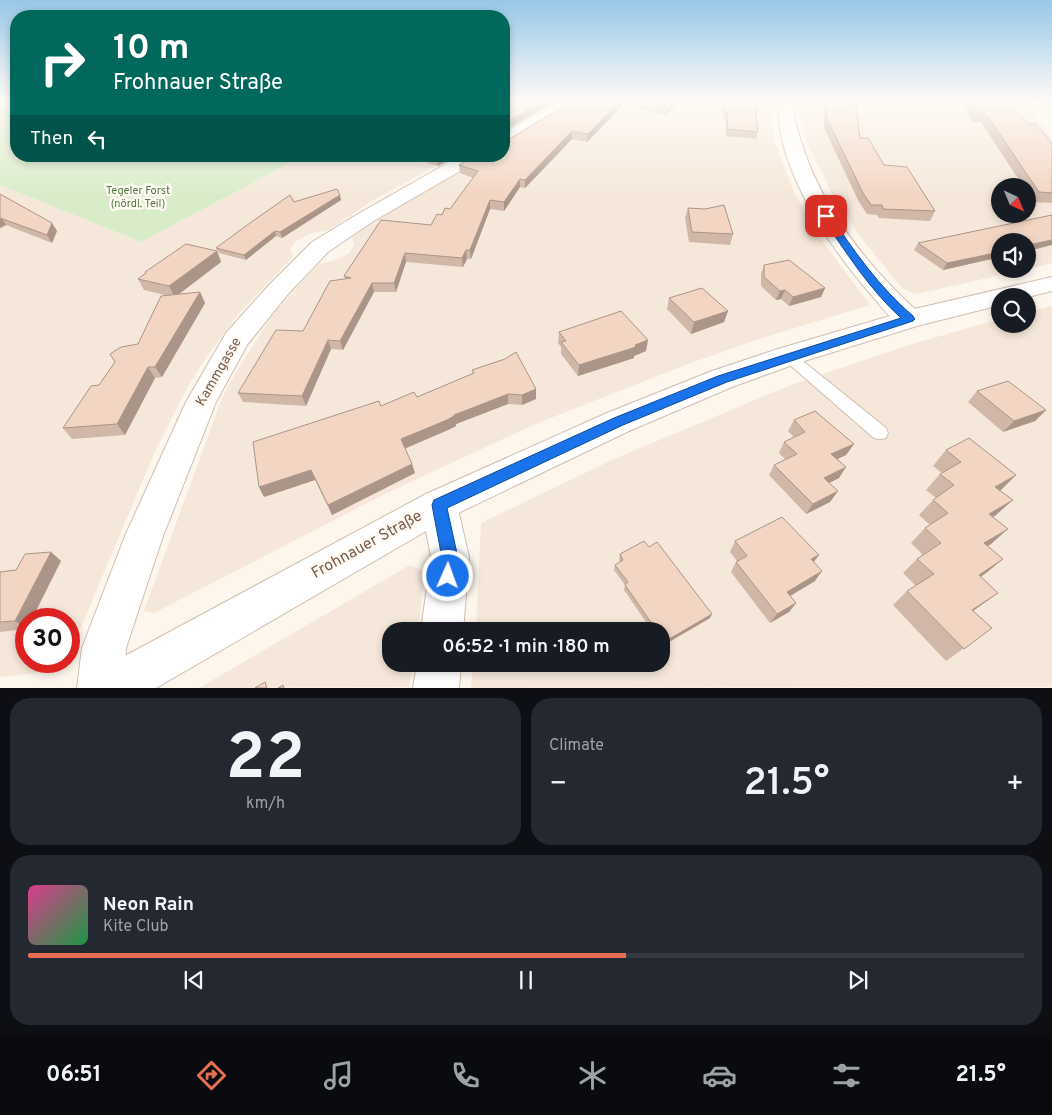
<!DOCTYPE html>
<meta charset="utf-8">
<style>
body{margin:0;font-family:Overpass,sans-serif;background:#242831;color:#f1f3f6;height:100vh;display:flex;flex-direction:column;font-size:19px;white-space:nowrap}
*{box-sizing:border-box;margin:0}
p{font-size:16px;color:#9ea1a6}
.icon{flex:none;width:28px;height:28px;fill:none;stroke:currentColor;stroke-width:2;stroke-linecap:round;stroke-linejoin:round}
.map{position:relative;height:688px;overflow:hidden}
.sheet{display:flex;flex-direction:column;gap:10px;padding:10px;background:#0d0f14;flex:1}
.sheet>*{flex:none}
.guide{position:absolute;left:10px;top:10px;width:500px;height:152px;border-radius:20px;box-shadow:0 2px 8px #0003;background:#00695c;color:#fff;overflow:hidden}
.needle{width:32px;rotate:136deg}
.fabs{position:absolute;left:991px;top:178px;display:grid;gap:10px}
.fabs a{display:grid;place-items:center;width:45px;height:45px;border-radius:50%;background:#171b24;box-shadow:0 2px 8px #0003;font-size:25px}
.speed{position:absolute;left:15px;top:608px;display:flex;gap:10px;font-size:25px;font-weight:700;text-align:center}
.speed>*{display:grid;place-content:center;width:65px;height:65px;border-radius:50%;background:#171b24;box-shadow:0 2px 8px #0003;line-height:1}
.speed .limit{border:8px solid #d22;background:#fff;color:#111}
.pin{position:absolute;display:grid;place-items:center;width:42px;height:42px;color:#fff;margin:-21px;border-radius:10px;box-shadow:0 2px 8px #0006}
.me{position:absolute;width:55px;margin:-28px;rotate:2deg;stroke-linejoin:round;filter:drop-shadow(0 0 4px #0008)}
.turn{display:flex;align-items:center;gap:18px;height:105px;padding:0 20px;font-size:22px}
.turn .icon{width:65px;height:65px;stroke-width:2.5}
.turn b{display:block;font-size:35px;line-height:42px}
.then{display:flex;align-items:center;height:48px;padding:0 20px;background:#0003;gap:10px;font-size:19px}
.big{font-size:38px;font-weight:600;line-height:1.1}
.sheet .tile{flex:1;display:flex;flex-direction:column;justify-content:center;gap:8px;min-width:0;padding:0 18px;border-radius:20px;background:#242831}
.sheet .dial{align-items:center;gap:0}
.dial b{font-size:65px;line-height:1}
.song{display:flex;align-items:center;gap:15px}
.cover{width:60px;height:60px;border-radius:8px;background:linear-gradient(135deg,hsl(330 70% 55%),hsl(140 70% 35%))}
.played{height:5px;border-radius:2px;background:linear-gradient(90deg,#e76f51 60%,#363941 60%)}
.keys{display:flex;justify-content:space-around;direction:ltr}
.heat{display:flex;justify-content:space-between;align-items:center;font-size:28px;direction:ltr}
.sheet .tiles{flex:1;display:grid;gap:10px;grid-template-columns:1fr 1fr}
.tile:last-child{grid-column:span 2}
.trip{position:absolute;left:382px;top:622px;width:288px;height:50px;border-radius:20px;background:#171b24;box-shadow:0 2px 8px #0003;font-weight:600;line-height:50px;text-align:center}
.dock{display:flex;height:80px;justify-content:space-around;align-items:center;background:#090b0e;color:#9ea1a6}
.dock .icon{width:35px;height:35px}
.dock .current{color:#e76f51}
.dock b{font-size:22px;color:#f1f3f6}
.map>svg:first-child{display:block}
.residential{fill:#f5e8da;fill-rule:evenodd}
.green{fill:#d8ecc9}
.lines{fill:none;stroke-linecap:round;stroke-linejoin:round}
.service-casing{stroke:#d1beb0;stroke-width:2}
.minor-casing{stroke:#d1beb0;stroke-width:2}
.tertiary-casing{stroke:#d1beb0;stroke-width:2}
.service{fill:#fff;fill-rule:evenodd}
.minor{fill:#fff;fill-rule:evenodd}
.tertiary{fill:#fff;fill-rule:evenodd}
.wall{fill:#d1b7a8}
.shaded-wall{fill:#aa9588}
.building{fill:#f3d5c3;stroke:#aa9588}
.route{fill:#1a73e8;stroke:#114b97}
.labels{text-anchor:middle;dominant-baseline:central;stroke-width:5;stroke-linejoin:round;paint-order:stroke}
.far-park-label{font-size:11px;fill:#537a41;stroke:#fffaf3}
.street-label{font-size:14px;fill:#7a5c4d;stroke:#fffaf3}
.near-street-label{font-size:16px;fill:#7a5c4d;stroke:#fffaf3}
</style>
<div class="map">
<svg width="1052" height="688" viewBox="0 0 1052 688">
<rect width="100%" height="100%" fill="#fdf6ec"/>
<!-- residential -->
<path class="residential" d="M586,100H770V114L775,142L793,190L821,239L870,305L762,338L685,365L533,425L389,492L154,613L144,611L222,398L235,374L272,316L295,289L319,264L336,260L349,253L354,245L352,237L384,215L488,156H504Z
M797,100H1023L1052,136V263L1028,269V241H1000V269H1027L917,294L903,289L861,238L830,190L807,142L801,122ZM1000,186H1028V214H1000Z
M303,156H455L375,199L329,230L311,233L295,242L290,250L293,257L240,312L205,359L187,388L155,451L69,656V619H26V661H64L36,673L0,677V185L141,242Z
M1052,306V687L471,688L473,664H661V631H476L481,523L614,459L791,385L909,345L999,319L1000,324H1028V312Z
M410,565L425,572L418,631H391V664H413L409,687L199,688Z"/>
<!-- green -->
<path class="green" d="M0,100H16V156H303L141,242L0,185Z"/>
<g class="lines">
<defs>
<path id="service" d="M788,351L793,353L886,428L888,433L886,438L880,439L874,438L783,359L781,356L783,353Z"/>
<path id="minor" d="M563,100H582L510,144L504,145V133Z
M777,100H791C805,186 856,256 919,313L923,319L919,325C913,327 907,328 901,325C891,320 881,306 874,298C838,257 806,211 788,160C781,141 779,121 777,100Z
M1042,100H1052V108L1047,106Z
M460,156H482L479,160L372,222L328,252L288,294L247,345L216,402L163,536L126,648L123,688H77L82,648L125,536L186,402L226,333L270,284L312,242L358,214Z
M439,489L452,494L457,505L469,557L463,631H421L431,557L421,505L426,494Z
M417,664H461L459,688H413Z"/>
<path id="tertiary" d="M1052,277V291L1028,297L1000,296V305L917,326L798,363L732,387L629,431L452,516L156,688H89L95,672L426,494L607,413L712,371L778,349L910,310Z"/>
</defs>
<!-- service casing -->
<use href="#service" class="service-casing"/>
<!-- minor casing -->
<use href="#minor" class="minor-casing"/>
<!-- tertiary casing -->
<use href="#tertiary" class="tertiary-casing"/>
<!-- service -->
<use href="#service" class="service"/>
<!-- minor -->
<use href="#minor" class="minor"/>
<!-- tertiary -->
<use href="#tertiary" class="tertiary"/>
</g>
<!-- wall -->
<path class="wall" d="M574,100H682L666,115L624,104L587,142L572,139L525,188L520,187L504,211L490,209L471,259H467L463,267L406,262L396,292H374L343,350L331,349L306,406L243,402L238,393L303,331L345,279L344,276L431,225L450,209L473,178L460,173L459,165L511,138Z
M725,100L760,107L758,113H756L758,132L756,139L726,136V119H722Z
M823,100H855L860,138L884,165L935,211L930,221L879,218L877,215L867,214L859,202L824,128Z
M960,100H1007L1028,124L1052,144V203L1033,202L1028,194V186H1023L981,122H973Z
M426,156H456L438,166L427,163Z
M0,194L57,231L52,243L6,225L0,228Z
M341,200L282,238L276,236L246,260L219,253L216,248L294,202Z
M688,208L733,234L730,245L689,242L685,218Z
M1000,241V257L943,270L914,250L918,243Z
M217,251L221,262L178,295L200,292L205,303L162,377L155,378L125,435L72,439L63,428L99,385L115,362L138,344L169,296L144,290L138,279L145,273V272Z
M764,265L825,288L821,297L789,306L781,299L776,300L761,286V274Z
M669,298L728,311L724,322L691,334L667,309Z
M559,332L646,351L634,356V358L578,376L561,354V347L558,343Z
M472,370L536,389V399L522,405L508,404L456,424V426L448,430L405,449L412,464L415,473L332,515L315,480L264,497L381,406L417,397L473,374Z
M977,391L1046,410L1035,421L1003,432L968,402Z
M794,420L854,444L846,455L837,459L839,478L829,483L838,491L830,502L806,514L769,475L774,465L786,460L779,453L784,442L794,437L788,431Z
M946,450L1000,491L996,515L993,517L991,544L987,546L1003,559L981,577L998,593L973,611L992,628L946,661L893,605L907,591L916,586L903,573L917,559L923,555L911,543L925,528L930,525L919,515L933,500L936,498L926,490L940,474L942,473L933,466Z
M735,541L819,555L814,562L815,581L790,596L796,603L789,612L770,623L731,572L736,562L737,561L730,552Z
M51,552L61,561L26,619V629L0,632V572L16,570Z
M620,554L710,618L662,646L661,645V631H652L624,590L625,585L614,570L615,565L620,562L619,560Z"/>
<!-- shaded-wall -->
<path class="shaded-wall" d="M546,100H558L504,131V123Z
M621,100H624V104L587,142L588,134Z
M676,100H682L666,115L667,108Z
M572,131V139L525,188V180Z
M441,156H456L438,166L437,158Z
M520,179V187L504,211V202Z
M340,195L341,200L282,238L280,232Z
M490,200V209L471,259L470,250Z
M1,217L6,225L0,228V218Z
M52,223L57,231L52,243L47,235Z
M275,231L276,236L246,260L244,255Z
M1052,240V245L1028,251V245Z
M466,250L467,259L463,267L462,258Z
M217,251L221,262L175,297L169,286Z
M1000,252V257L943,270L947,263Z
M405,253L406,262L396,292L394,283Z
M372,283L374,292L343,350L340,341Z
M825,288L821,297L789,306L793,297Z
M785,290L781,299L776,300L780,291Z
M200,292L205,303L162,377L155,367Z
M728,311L724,322L691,334L694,322Z
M328,340L331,349L306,406L302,396Z
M648,340L646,351L634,356V358L578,376L579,365Z
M148,367L155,378L125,435L117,424Z
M536,389V399L522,405V395Z
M508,394V404L456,424V426L448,430L403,449L401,439L454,415Z
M1046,410L1035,421L1003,432L1014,421Z
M854,444L846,455L825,465L831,454Z
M412,464L415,473L332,515L328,505Z
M846,467L839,478L817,489L824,478Z
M311,470L315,480L264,497L259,487Z
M1016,475L1001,490L980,503L995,487Z
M838,491L830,502L806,514L813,504Z
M1013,500L996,515L974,529L989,514Z
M1008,529L991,544L968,558L984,543Z
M51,552L61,561L32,619H26V628L15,621Z
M819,555L811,565V559Z
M1003,559L986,573L962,589L979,575Z
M822,571L815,581L780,602L787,592Z
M998,593L980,606L955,623L972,610Z
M796,603L789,612L770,623L777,614Z
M712,614L710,618L662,646L664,642Z"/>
<!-- building -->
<path class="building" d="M504,100H546L504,123Z
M574,100H621L588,134L572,131L525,180L520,179L504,202L490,200L470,250H466L462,258L405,253L394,283H372L340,341L328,340L302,396L238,393L276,330L303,331L330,281L351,278L344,276L381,220L431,225L437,214L442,215L445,208L450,209L478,171L459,165L475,156H504V138H511Z
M637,100H676L667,108Z
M725,100H760V107L755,106L758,132L727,129L728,113L723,112Z
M826,100H855L860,138H868L884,165L907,167L935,211L883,209L882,205H871L863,193L827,119Z
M969,100H1007L1028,124H1036L1052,144V193L1039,192L986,114L978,113Z
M431,156H441L437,158Z
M337,189L340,195L280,232L275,231L244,255L216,248L250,223L290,195L294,202Z
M0,194L52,223L47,235L0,218Z
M724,205L733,234L692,232L688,208L705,209Z
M1052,215V240L1028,245V241H1000V252L947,263L918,243Z
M186,244L217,251L169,286L138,279L146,273L145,272Z
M789,260L825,288L793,297L785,290L780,291L764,277V265Z
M702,288L728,311L694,322L669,298Z
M200,292L155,367H148L117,424L63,428L91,386L99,385L115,362L110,354L121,347L138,344L161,296Z
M621,311L648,340L635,345L636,347L579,365L561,342L566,341L559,332Z
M516,352L536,389L522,395L508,394L454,415V416L447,420L401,439L412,464L328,505L311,470L259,487L253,442L379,401L381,406L414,392L417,397L474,373L472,370L505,359Z
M1008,381L1046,410L1014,421L977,391Z
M815,411L854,444L831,454L846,467L824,478L838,491L813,504L774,465L797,454L784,442L805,432L794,420Z
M969,438L1016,475L995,487L1013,500L989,514L1008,529L984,543L1003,559L979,575L998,593L972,610L992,628L964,649L907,591L934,574L917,559L941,543L925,528L948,513L933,500L954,485L940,474L961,462L946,450Z
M782,517L819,555L811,559L822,571L787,592L796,603L777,614L736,562L747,556L735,541Z
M644,541L649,547L657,542L712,614L664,642L661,637V631H657L625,585L628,582L615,565L623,560L620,554Z
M51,552L15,621L0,622V572L16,570L25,554Z
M265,682L267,688H255Z
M283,685L284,688H278Z"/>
<!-- sky -->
<linearGradient id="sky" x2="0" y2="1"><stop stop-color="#97c7e8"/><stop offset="0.51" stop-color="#fefbf6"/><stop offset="1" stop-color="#fefbf6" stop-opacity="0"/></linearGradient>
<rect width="1052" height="197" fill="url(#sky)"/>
<!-- route -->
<path class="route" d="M823,214H829C854,251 879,287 913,316L915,319L913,321L727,382L623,425L447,508L458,558L454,582L448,584L442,582L440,576L442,558L432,505L434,500L614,418L718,376L901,318C869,289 846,252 821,216Z"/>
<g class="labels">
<!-- far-park labels -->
<g class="far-park-label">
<text x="138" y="191">Tegeler Forst<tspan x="138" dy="13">(nördl. Teil)</tspan></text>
</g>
<!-- street labels -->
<g class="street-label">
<text transform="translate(219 372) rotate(-60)">Kammgasse</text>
</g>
<!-- near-street labels -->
<g class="near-street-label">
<text transform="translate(367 545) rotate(-29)">Frohnauer Straße</text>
</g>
</g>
</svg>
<div class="fabs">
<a><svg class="needle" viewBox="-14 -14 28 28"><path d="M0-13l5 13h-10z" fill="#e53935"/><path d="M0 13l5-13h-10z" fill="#9ea1a6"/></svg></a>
<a><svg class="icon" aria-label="sound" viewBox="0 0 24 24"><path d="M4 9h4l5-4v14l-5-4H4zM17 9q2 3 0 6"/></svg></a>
<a><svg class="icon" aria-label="search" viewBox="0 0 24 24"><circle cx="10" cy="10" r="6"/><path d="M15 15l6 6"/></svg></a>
</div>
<div class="speed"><div class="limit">30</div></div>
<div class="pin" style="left:826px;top:216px;background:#d93025"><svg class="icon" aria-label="arrive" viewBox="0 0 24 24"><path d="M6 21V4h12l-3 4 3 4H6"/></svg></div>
<svg class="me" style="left:448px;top:576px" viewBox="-20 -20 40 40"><circle r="17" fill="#1a73e8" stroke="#fff" stroke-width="3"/><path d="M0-11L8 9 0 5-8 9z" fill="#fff"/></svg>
<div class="trip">06:52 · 1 min · 180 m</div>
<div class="guide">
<div class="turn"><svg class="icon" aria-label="right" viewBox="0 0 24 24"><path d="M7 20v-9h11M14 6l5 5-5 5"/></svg><div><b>10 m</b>Frohnauer Straße</div></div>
<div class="then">Then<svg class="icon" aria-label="left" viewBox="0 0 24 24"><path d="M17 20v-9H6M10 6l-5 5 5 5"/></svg></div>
</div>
</div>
<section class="sheet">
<div class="tiles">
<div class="tile dial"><b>22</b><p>km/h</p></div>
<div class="tile"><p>Climate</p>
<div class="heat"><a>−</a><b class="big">21.5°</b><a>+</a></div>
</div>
<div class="tile">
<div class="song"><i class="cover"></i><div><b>Neon Rain</b><p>Kite Club</p></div></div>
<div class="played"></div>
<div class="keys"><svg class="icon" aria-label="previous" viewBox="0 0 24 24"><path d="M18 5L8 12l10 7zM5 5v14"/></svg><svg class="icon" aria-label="pause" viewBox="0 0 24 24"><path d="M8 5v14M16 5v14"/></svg><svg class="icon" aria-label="next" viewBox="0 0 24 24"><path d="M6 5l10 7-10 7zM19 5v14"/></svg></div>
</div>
</div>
</section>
<nav class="dock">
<b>06:51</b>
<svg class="icon current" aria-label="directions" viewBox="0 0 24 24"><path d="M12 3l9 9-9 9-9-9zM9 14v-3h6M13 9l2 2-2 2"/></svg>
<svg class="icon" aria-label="music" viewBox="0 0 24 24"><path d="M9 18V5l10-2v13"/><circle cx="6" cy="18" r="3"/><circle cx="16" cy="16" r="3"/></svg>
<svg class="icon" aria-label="phone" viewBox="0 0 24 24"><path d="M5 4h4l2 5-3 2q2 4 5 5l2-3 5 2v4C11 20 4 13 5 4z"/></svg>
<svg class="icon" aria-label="climate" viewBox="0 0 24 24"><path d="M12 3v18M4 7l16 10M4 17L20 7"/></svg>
<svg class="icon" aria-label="car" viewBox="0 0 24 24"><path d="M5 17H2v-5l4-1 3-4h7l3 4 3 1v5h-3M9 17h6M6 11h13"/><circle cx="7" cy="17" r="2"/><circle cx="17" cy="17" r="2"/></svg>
<svg class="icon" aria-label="filters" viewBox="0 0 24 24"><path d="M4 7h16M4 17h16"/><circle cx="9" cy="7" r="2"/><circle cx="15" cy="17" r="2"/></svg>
<b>21.5°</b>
</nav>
